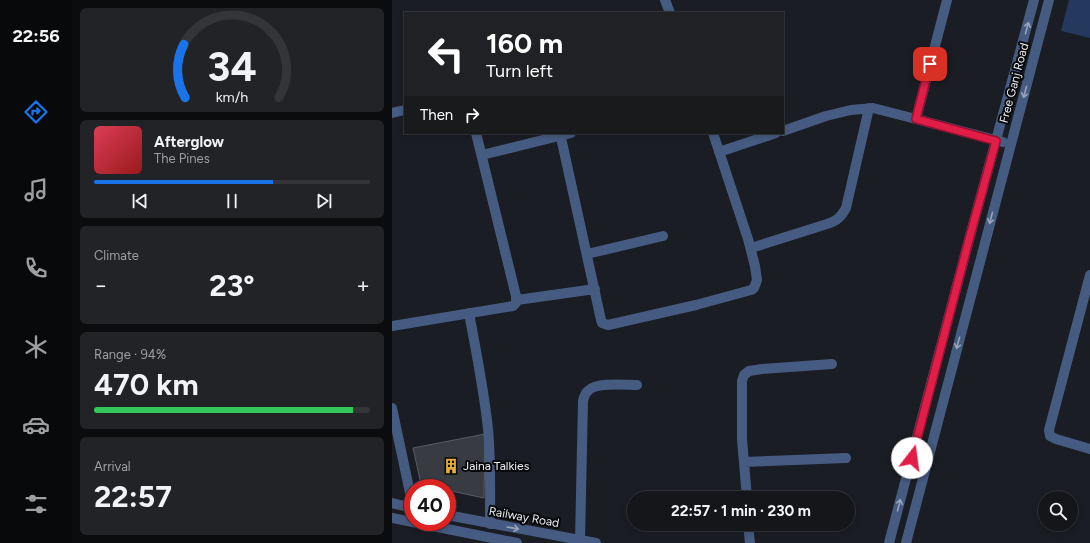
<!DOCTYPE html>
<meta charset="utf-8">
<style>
body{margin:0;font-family:Figtree,sans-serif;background:#212327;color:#f1f3f6;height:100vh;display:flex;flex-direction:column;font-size:15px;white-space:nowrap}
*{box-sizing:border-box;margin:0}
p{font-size:13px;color:#9d9fa2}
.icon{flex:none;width:22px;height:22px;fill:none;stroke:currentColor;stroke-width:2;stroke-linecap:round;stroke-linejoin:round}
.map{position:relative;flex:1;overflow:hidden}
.details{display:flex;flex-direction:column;gap:8px;padding:8px;background:#0b0c0e;width:320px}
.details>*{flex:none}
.banner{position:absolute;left:12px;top:12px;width:380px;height:122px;border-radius:0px;box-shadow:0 2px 6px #0003,0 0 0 1px #333539;background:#202124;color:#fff;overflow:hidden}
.fabs{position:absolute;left:646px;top:491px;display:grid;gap:8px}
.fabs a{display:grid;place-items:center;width:40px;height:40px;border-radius:50%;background:#14161a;box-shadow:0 2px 6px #0003,0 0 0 1px #333539;font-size:20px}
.speed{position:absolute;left:12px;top:479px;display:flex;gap:8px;font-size:20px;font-weight:700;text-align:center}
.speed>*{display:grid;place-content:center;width:52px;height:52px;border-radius:50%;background:#14161a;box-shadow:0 2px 6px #0003,0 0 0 1px #333539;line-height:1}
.speed .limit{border:6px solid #d22;background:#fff;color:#111}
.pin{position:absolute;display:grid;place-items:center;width:34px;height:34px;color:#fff;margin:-17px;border-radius:8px;box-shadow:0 2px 6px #0006}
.me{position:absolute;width:44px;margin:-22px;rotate:15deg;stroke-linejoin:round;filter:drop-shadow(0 0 3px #0008)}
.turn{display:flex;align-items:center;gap:14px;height:84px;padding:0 16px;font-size:18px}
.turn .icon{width:52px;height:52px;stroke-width:2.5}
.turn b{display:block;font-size:28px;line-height:34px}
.then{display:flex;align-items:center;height:38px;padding:0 16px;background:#0003;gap:8px;font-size:15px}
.big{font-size:30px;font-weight:700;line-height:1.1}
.details .tile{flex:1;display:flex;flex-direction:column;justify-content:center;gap:6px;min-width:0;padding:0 14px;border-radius:6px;background:#212327}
.details .dial{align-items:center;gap:0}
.dial svg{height:104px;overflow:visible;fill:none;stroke:#333539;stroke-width:7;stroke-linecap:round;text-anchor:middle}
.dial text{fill:#f1f3f6;stroke:none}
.song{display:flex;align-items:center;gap:12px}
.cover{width:48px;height:48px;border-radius:6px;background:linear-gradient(135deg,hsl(350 70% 55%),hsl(0 70% 35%))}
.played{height:4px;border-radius:2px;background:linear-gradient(90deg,#1a73e8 65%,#333539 65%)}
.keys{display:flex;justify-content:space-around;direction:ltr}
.heat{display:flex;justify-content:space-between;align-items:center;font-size:22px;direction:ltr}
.charge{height:6px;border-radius:3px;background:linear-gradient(90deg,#34c759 94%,#333539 0)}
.trip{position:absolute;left:235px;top:491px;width:228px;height:40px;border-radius:20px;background:#14161a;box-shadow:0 2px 6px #0003,0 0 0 1px #333539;font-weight:700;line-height:40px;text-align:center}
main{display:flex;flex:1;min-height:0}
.tabs{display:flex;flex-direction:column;width:72px;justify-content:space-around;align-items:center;background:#08090a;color:#9d9fa2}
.tabs .icon{width:28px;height:28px}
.tabs .active{color:#1a73e8}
.tabs b{font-size:18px;color:#f1f3f6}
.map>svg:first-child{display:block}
.green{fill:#25395f}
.building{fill:#383c42;stroke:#595d63}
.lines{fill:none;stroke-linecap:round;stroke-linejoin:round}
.minor{stroke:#465b81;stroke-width:10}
.oneway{stroke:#98a4ba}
.route-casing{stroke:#92132f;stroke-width:10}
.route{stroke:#e11d48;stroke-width:7}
.labels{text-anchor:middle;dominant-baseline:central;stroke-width:4;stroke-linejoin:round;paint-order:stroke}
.street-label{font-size:12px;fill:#ebeef2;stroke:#07080a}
.poi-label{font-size:12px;fill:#ebeef2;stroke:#07080a;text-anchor:start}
</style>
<main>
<nav class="tabs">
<b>22:56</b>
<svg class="icon active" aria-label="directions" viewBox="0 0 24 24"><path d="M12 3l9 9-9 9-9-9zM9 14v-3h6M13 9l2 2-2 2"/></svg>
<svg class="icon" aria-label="music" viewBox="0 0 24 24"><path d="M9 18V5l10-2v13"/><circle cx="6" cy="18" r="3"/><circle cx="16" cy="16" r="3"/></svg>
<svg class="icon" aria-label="phone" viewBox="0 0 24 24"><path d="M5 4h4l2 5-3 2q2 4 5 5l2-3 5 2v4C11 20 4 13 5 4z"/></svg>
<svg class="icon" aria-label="climate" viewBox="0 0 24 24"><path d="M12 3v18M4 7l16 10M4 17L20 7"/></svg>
<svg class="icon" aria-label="car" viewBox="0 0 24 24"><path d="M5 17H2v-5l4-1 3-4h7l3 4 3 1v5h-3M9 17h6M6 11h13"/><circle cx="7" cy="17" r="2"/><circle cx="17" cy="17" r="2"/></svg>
<svg class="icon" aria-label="filters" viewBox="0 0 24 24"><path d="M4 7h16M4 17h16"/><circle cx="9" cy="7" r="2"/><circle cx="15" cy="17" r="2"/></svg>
</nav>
<section class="details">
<div class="tile dial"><svg viewBox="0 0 100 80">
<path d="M14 69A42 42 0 1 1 86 69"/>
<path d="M14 69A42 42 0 0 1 13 28" stroke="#1a73e8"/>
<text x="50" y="56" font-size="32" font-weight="700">34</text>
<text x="50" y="72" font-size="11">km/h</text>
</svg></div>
<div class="tile">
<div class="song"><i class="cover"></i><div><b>Afterglow</b><p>The Pines</p></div></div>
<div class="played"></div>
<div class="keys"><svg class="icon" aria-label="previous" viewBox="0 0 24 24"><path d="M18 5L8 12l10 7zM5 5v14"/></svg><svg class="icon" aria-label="pause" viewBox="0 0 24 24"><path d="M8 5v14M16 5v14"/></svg><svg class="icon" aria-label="next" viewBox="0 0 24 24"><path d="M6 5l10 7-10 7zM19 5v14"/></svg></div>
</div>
<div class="tile"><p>Climate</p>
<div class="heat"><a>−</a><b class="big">23°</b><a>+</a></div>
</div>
<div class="tile"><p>Range · 94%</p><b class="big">470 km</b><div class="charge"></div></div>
<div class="tile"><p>Arrival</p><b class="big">22:57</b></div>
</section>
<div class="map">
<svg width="698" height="543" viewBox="0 0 698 543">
<rect width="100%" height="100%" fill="#1a1d23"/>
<!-- green -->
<path class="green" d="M677,0H698V38L669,31Z"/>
<!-- building -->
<path class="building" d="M93,434L92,498L55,490V488H45L29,484L21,448Z"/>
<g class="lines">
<!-- minor -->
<path class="minor" d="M273,0L278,13
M0,113L13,110
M524,119L555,0
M391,131L434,116L459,110L481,108L524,119L611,142
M168,133L209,320L210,323L216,325L304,305L359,290L362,288L365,280L363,266L356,239L321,133
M327,152L384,133
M90,155L179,133
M359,248L435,224C445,221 449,217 454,208L477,108
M195,254L271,236
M698,275L657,430L658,436L664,439L698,449
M125,300L203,289
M77,313C84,351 92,390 96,429C99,460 98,492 98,524
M0,326L121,306L124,303V296L84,133
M0,408L21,507
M352,462L454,458
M355,498L350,439V381L352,375L357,371L370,369L440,364
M0,503L21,508
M55,515L204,543
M0,518L125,543
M356,524L358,543
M188,540L191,401C192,396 193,393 197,390C205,382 234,385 245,385
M497,543L578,236L642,0
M514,543L657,0"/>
</g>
<!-- one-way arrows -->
<defs><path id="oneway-shaft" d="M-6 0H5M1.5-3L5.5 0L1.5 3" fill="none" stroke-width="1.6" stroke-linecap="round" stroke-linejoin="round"/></defs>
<g class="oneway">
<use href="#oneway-shaft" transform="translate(635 28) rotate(-75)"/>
<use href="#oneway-shaft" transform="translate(633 92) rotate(105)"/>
<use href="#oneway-shaft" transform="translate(599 218) rotate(105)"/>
<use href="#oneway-shaft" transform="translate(566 343) rotate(105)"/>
<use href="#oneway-shaft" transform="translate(507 505) rotate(-75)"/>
<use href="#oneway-shaft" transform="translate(121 528) rotate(10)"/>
</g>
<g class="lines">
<defs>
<path id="route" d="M520,458L578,236L604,141L524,119L538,64"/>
</defs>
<!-- route casing -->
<use href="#route" class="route-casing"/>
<!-- route -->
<use href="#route" class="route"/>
</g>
<!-- icons -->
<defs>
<symbol id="building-bare" viewBox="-9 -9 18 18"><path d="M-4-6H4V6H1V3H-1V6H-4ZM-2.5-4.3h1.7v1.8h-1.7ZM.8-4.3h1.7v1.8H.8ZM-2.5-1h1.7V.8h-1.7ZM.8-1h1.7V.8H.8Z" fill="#e5ad35" stroke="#07080a" stroke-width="2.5" paint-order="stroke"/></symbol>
</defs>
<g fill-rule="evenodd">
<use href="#building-bare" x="48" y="455" width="22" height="22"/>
</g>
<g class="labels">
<!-- street labels -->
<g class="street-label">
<text transform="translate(622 83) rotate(-75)">Free Ganj Road</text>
<text transform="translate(132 517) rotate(10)">Railway Road</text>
</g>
<!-- poi labels -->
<g class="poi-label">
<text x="71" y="466">Jaina Talkies</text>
</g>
</g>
</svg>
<div class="fabs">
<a><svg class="icon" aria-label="search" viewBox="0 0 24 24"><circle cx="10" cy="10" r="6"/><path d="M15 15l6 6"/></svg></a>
</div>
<div class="speed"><div class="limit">40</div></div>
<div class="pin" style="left:538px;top:64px;background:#d93025"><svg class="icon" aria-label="arrive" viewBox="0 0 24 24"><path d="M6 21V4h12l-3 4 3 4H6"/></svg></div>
<svg class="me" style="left:520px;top:458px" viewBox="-20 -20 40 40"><circle r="19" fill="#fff"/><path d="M0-13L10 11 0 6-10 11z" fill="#e11d48"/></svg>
<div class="trip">22:57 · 1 min · 230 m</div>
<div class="banner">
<div class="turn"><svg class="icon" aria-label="left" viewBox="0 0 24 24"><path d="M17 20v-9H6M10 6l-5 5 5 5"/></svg><div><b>160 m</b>Turn left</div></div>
<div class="then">Then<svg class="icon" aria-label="right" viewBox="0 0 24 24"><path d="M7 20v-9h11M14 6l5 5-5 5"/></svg></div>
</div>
</div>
</main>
